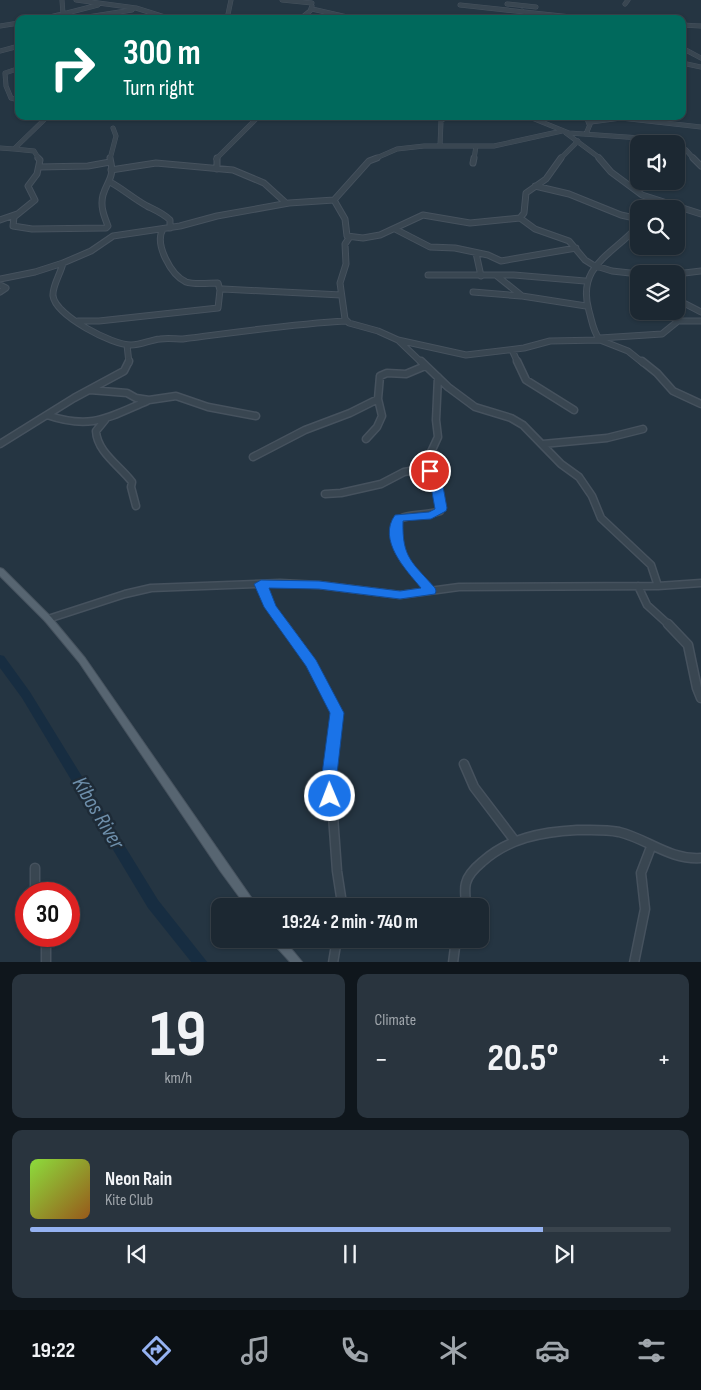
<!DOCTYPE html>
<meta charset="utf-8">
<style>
body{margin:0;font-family:"Sofia Sans Condensed",sans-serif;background:#29343e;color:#f1f3f6;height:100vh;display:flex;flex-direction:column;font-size:19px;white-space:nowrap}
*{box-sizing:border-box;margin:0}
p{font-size:16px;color:#a0a6ac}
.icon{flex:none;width:28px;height:28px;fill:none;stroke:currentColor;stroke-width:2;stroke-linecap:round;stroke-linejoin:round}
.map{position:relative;height:962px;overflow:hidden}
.side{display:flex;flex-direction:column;gap:12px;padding:12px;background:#0f161c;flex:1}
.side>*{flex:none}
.hud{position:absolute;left:15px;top:15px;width:671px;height:105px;border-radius:10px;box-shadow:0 1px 4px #0004,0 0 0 1px #3a444d;background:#00695c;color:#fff;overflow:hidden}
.tools{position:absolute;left:630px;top:135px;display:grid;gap:10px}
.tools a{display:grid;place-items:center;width:55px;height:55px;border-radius:10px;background:#1c2832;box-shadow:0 1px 4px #0004,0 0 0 1px #3a444d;font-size:25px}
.speed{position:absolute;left:15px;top:882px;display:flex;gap:10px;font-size:25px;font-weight:700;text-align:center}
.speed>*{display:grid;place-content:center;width:65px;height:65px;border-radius:50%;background:#1c2832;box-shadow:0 1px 4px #0004,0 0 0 1px #3a444d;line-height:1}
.speed .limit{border:8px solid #d22;background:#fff;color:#111}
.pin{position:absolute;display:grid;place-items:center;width:42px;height:42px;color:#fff;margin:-21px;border:2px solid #fff;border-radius:50%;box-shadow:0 1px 5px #0007}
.me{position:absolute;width:55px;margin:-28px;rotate:359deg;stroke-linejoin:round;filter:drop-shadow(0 0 4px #0008)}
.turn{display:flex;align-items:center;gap:18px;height:105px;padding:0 25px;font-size:22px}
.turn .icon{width:65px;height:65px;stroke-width:2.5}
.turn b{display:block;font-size:35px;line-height:42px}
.big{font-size:38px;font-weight:700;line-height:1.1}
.side .tile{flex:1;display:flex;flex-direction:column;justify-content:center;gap:8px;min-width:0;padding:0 18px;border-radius:10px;background:#29343e}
.side .dial{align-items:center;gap:0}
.dial b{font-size:65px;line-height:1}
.song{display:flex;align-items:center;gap:15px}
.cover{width:60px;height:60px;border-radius:8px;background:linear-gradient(135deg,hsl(90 70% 55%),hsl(30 70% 35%))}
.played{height:5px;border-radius:2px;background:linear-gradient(90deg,#95b2f1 80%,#3a444d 80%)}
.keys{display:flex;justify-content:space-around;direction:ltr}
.heat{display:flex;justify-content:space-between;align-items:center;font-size:28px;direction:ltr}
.side .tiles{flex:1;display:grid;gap:12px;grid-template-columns:1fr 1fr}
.tile:last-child{grid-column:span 2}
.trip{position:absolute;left:211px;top:898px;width:278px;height:50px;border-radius:10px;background:#1c2832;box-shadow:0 1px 4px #0004,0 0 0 1px #3a444d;font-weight:700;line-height:50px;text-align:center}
.tab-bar{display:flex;height:80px;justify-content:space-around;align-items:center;background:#0b1014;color:#a0a6ac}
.tab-bar .icon{width:35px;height:35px}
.tab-bar .active{color:#95b2f1}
.tab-bar b{font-size:22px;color:#f1f3f6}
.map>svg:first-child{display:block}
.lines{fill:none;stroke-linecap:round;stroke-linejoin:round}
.river{fill:#172d41;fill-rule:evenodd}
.minor-far3-casing{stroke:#46525e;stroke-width:5}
.minor-far2-casing{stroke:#46525e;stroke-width:7}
.minor-far1-casing{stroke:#46525e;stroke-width:9}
.minor-casing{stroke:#46525e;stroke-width:11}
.major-casing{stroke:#46525e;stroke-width:2}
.minor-far3{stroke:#394651;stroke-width:4}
.minor-far2{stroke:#394651;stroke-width:5}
.minor-far1{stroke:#394651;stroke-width:6}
.minor{stroke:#394651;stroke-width:8}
.major{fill:#576571;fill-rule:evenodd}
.route{fill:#1a73e8;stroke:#114b97}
.labels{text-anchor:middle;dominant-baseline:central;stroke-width:5;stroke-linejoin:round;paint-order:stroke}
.near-water-label{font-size:22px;font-style:italic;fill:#6e8fab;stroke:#1e2b37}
</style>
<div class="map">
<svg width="701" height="963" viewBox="0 0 701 963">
<rect width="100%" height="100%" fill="#253542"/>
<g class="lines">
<!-- river -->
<path class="river" d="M0,655L4,656L30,692L158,900L208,963H192L148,908L22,698L0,668Z"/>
<defs>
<path id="minor-far3" d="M76,0L136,8L171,19
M282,0L312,3
M507,4L536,7
M625,4L628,0
M460,5L590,19
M312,9L356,19
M63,14L98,5
M42,19L58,15
M59,19L58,15L63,14L62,0
M75,19L132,10
M227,19L231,0
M300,19L310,11L312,6
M521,19L522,11
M682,25L701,26
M0,26L19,23
M682,48L701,58
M0,51L19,46
M682,63L701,67
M17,69L5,73L6,86L11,98L19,100
M527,116L569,133L669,140L686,150L694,159
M586,116L589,124
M566,133L601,159
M586,134L591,122L621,118L701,127
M440,146L441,121L447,116
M0,148L14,149L48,116
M14,149L34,151L39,159
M110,159L116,136L113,128
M216,159L259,116
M374,159L397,149L424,146H494L562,131
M474,159L476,146
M560,159L578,141"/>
<path id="minor-far2" d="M38,158L40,160L37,174L28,186L35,200L14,217L13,226L32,229L106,228L108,226C104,216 100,206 103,195C108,179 115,178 110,158
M217,158V169
M599,158L611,172L642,195L701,214
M693,158L701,166
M473,163L474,158
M39,167L88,166L110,162
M111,170L156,163L233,170L264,183L286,203
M110,182C123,189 134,199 147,206C155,210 163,213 170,220V228
M535,186L569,194L621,215L639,219
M334,200L369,161L377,158
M520,218L535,229L569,241L585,260L593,265L612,271L639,274
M0,220L17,214
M395,229L430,247L455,248L488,255L501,261L576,248
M349,238L345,244L346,264L340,283L345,319L349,323L378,331L398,340L466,355L524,348L550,341L600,340L628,351L643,363
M476,253L481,276
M63,263C61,273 52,286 53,296C56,316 112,345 131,345C141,345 150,340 160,339C168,338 176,339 183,339C238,332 291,324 346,321
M676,274L701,271
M428,275H514L585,281
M497,276L522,296L586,306
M0,279L35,272L63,263L91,251L113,236L180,226L217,216L289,203L334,200L345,219L347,236L363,238L380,235L423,215L470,223L520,218L524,213L526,193L546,179L561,158
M0,285L6,288L0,292
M223,289L341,295
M473,292L521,296
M676,299L701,312
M78,321H99L218,308L220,290L218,283C209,283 194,285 186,282C171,275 154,244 163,229
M600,338L662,334L678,321H701
M398,340L422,363
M600,340C593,332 592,321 589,311C576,265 613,255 639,225
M127,345L129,363
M512,350L518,363"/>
<path id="minor-far1" d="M421,361L448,387L475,407L511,418L523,425L561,464L579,477L592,496L601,518L651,565L658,586
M517,361L526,380L574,410
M642,361L657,373L673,391L701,404
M90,390L127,393L136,398L149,400L176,396L208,407L256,416
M47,415C91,430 107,418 147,401
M105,420L96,431C97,452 120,466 132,482L131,487L136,506
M366,439L377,427L382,416L378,399L380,376L387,373L406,374L425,366
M0,444L74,398L124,371L129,361
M543,444L607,438L643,429
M253,457L305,430L350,413L378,399
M325,494L341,493L381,484L404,472L428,468
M261,584L271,607L284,625
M638,586L647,605L669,625
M430,591L404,560L398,549L397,521C405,513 428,516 440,511L441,508L436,481L425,465L438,437L436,420L438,377
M48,619L125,594L151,588L280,583L319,585L400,595L459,587L658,586L701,583"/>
<path id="minor" d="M283,624L312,664L337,713L330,774L337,871L341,897L339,906
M668,624L688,645L697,688L701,698
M464,764L474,787L515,841
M35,868V887L39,894
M466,906C466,899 464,890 466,883C468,875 476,867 482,862C509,838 541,832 577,830C591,830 605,829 619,832C648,839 669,860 701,858
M46,936V963
M333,963L337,939
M453,963L456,939
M634,963L645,909L641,873L651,847"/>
<path id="major" d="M0,568L3,569L51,617L85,658L257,906H246L221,872L79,662L45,621L0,576Z
M271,939H283L303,963H291L272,942Z"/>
</defs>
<!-- minor-far3 casing -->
<use href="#minor-far3" class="minor-far3-casing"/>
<!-- minor-far2 casing -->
<use href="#minor-far2" class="minor-far2-casing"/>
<!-- minor-far1 casing -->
<use href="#minor-far1" class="minor-far1-casing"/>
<!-- minor casing -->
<use href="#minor" class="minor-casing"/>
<!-- major casing -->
<use href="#major" class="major-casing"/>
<!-- minor-far3 -->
<use href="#minor-far3" class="minor-far3"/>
<!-- minor-far2 -->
<use href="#minor-far2" class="minor-far2"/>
<!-- minor-far1 -->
<use href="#minor-far1" class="minor-far1"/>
<!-- minor -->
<use href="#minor" class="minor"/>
<!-- major -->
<use href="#major" class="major"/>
</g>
<!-- route -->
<path class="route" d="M430,467L434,468L442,481L447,508L446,511L431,519L403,521C402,558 412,562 435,588L436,591L435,594L400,599L319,589L269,588L276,606L316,660L344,713L337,774L338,796L336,800L330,802L325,800L323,796L322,774L330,713L306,666L264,607L254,584L261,580L319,581L400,591L421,588C406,570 377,540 395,515L429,512L435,509L430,481L425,471Z"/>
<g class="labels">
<!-- near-water labels -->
<g class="near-water-label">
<text transform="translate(98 813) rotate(59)">Kibos River</text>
</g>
</g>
</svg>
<div class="tools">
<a><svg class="icon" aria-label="sound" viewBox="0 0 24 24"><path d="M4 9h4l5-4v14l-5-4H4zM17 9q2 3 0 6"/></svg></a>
<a><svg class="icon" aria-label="search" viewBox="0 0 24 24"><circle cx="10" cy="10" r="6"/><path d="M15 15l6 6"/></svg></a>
<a><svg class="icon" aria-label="layers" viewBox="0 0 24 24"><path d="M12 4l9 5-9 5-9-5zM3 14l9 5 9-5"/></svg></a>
</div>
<div class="speed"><div class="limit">30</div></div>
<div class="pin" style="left:430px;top:471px;background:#d93025"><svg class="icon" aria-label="arrive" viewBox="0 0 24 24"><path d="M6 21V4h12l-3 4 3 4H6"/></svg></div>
<svg class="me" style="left:330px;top:796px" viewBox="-20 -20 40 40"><circle r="17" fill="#1a73e8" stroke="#fff" stroke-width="3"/><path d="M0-11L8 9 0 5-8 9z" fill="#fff"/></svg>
<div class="trip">19:24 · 2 min · 740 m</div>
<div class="hud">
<div class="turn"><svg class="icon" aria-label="right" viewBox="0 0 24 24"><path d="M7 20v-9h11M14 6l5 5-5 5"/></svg><div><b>300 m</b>Turn right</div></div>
</div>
</div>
<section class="side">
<div class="tiles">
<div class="tile dial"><b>19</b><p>km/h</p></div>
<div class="tile"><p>Climate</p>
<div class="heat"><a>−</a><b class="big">20.5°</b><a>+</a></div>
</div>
<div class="tile">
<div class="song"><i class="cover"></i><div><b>Neon Rain</b><p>Kite Club</p></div></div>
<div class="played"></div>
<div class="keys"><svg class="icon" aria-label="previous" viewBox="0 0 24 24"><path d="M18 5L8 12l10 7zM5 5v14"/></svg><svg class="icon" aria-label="pause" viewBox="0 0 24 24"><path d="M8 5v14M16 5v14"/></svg><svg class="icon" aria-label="next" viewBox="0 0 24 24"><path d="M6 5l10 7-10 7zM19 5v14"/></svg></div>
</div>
</div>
</section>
<nav class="tab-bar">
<b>19:22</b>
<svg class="icon active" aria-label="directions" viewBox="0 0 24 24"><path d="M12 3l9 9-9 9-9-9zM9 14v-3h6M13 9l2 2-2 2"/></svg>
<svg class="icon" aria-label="music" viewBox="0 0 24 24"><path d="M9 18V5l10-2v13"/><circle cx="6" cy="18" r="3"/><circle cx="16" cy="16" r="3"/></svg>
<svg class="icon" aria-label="phone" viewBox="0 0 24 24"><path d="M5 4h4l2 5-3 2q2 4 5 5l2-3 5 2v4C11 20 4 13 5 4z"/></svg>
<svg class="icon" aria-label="climate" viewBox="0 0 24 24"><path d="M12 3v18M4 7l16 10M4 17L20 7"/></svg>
<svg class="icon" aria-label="car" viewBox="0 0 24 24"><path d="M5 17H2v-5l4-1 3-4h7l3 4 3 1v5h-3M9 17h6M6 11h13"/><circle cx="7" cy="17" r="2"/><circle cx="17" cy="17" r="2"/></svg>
<svg class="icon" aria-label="filters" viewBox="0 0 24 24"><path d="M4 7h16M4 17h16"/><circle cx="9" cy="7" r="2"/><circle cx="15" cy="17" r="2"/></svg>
</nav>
